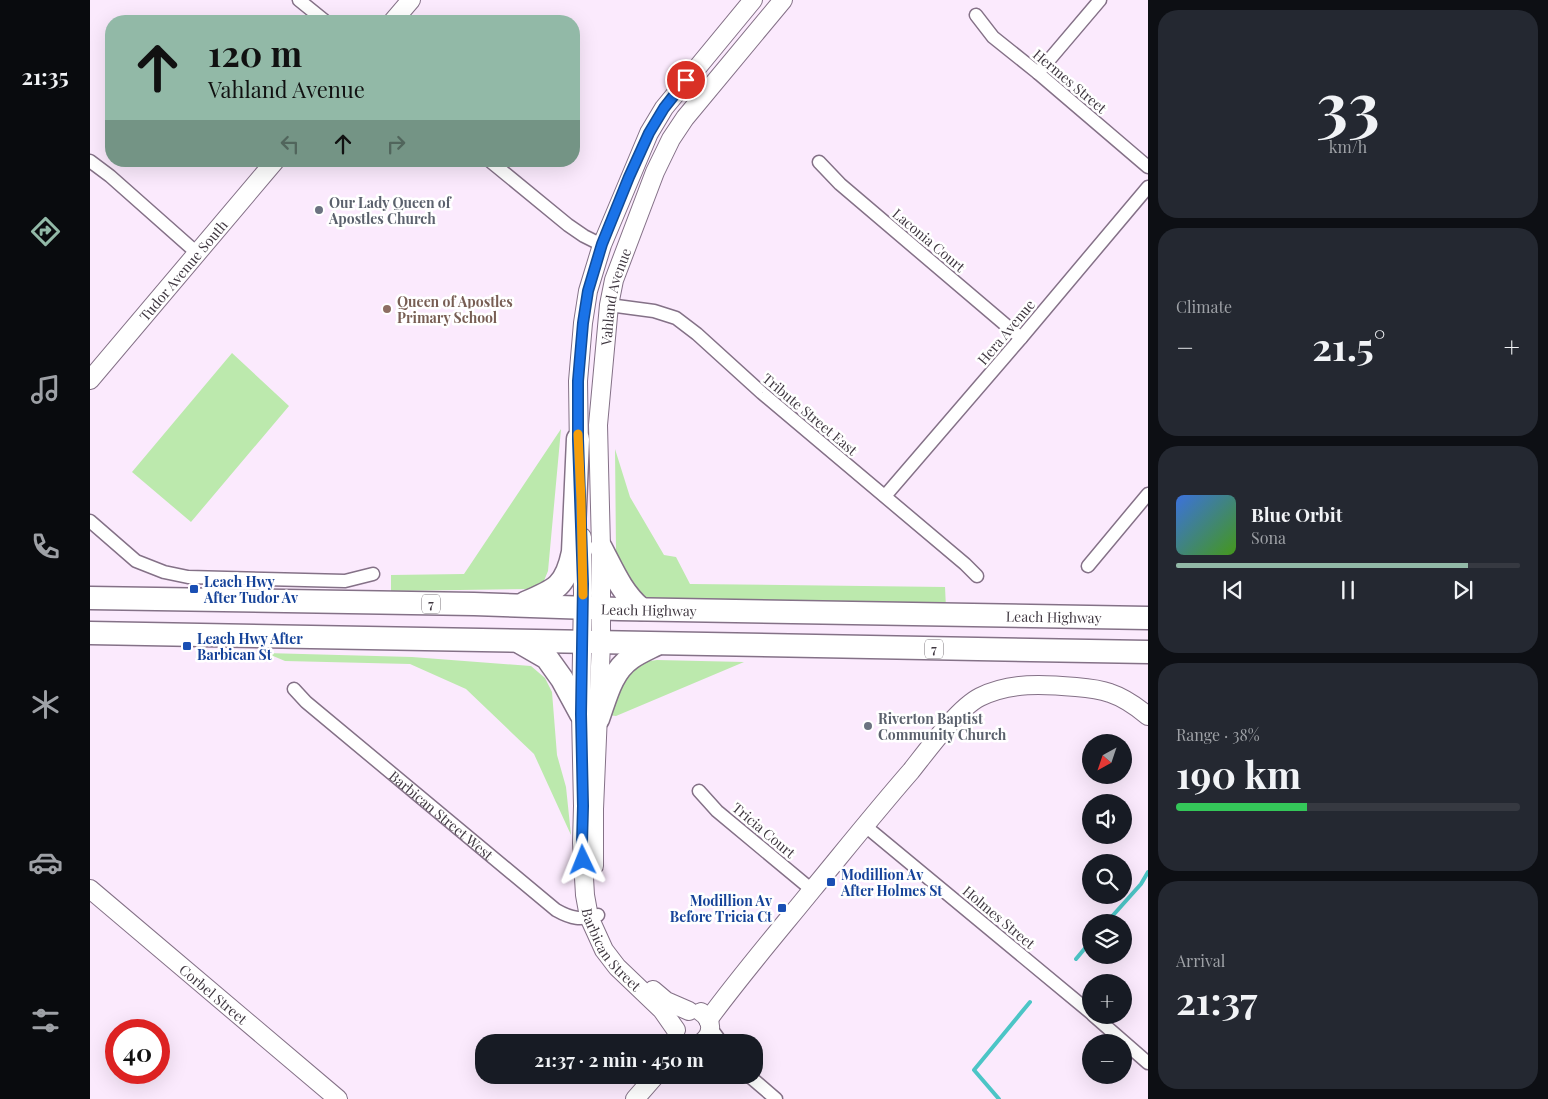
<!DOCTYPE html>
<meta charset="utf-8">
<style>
body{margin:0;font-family:"Playfair Display",serif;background:#242831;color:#f1f3f6;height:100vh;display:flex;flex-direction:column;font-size:19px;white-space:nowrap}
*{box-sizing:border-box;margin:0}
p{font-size:16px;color:#9ea1a6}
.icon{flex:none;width:28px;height:28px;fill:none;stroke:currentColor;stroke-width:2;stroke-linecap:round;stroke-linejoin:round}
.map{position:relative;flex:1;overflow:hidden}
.details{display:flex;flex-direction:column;gap:10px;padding:10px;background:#0d0f14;width:400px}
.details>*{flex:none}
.banner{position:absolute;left:15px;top:15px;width:475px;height:152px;border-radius:20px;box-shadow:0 5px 20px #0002;background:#92b9a7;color:#111;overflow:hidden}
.needle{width:32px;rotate:220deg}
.fabs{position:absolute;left:992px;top:734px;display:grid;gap:10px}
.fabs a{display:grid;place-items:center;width:50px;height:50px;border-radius:50%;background:#171b24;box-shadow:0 5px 20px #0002;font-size:25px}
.speed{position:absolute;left:15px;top:1019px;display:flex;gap:10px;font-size:25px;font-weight:700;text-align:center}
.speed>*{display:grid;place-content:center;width:65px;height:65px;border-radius:50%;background:#171b24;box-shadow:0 5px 20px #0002;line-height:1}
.speed .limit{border:8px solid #d22;background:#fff;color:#111}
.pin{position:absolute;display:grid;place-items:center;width:42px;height:42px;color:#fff;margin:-21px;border:2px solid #fff;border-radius:50%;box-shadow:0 1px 5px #0007}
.me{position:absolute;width:55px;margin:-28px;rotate:358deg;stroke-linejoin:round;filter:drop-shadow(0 0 4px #0008)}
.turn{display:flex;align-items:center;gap:18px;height:105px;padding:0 20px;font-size:22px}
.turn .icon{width:65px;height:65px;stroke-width:2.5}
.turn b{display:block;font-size:35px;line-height:42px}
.lanes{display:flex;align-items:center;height:48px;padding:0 20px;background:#0003;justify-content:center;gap:25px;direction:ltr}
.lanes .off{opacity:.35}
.big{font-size:38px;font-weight:700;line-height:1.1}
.details .card{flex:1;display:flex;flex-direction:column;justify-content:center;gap:8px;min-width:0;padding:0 18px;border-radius:20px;background:#242831}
.details .dial{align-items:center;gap:0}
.dial b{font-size:65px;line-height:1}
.song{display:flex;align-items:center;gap:15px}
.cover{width:60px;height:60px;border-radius:8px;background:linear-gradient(135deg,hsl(220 70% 55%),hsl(100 70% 35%))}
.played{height:5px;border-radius:2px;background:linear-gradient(90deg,#92b9a7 85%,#363941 85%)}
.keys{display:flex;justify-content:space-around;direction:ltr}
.heat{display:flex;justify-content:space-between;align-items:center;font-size:28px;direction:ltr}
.charge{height:8px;border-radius:4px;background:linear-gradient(90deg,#34c759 38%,#363941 0)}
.trip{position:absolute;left:385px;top:1034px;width:288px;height:50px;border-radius:20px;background:#171b24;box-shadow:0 5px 20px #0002;font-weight:700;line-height:50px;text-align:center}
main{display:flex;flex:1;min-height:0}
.dock{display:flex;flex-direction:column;width:90px;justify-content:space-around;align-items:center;background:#090b0e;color:#9ea1a6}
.dock .icon{width:35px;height:35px}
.dock .selected{color:#92b9a7}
.dock b{font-size:22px;color:#f1f3f6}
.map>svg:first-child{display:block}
.green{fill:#bce9ad}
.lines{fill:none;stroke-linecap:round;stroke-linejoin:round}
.stream{stroke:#4cc5c6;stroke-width:4}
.street-casing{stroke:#847187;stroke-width:15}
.secondary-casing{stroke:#847187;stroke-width:20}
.highway-casing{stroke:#847187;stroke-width:25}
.street{stroke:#fff;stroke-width:12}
.secondary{stroke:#fff;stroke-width:18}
.highway{stroke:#fff;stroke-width:22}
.route-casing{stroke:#114b97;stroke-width:12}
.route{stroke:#1a73e8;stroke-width:9}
.slow{stroke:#f59e0b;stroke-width:9}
.worship-dot{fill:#6b7280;stroke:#fff;stroke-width:2}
.education-dot{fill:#8d6e63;stroke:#fff;stroke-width:2}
.transit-dot{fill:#1a4fb4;stroke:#fff;stroke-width:2}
.labels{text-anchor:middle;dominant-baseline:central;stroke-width:5;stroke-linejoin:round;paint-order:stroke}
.shield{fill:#fff;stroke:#797379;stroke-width:1}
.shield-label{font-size:12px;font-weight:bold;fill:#3f3740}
.street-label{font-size:14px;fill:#3f3740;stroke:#fff}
.worship-label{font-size:14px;font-weight:bold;fill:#5b616d;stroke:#fff;text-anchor:start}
.education-label{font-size:14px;font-weight:bold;fill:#785e54;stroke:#fff;text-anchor:start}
.transit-label{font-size:14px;font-weight:bold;fill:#164399;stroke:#fff;text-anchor:start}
</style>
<main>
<nav class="dock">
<b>21:35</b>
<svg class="icon selected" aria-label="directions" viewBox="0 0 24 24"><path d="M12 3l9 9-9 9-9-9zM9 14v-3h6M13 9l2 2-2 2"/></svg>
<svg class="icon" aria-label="music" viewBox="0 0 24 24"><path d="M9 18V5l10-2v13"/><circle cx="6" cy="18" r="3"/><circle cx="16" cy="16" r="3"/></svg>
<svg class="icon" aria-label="phone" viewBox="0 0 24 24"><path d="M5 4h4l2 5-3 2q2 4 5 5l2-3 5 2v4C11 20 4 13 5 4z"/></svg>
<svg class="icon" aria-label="climate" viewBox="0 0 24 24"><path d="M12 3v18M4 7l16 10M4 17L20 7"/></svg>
<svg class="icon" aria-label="car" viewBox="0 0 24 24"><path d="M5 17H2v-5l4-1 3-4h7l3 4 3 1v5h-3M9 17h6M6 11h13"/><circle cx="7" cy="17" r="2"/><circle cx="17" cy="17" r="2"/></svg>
<svg class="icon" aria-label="filters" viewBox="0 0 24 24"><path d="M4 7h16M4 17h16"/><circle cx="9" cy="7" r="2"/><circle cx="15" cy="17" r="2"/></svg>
</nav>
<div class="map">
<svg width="1058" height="1099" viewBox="0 0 1058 1099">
<rect width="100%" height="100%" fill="#fbeafd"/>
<!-- green -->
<path class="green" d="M142,353L199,406L101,522L42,472Z
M471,429L458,571L453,583L442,589L301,591V575L374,574Z
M525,449L540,497L574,555L586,557L600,584L855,587L856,608L554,602L535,576L526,551Z
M176,653L322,657L441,666L455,678L462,692L467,755L476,787L481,835L444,754L376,689L320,664L195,661Z
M567,660L654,662L526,716L518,715L525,688L541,668L553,662Z"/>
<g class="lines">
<!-- stream -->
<path class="stream" d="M1017,922L1051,884L1058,872
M986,959L1001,941
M909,1099L884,1070L940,1002"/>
<defs>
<g id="street">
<path d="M209,0L235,21"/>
<path d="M886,15L903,37L948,73L1058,167"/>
<path d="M948,73L1010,0"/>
<path d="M0,161L20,176L107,253"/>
<path d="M400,161L478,225L494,236L512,245"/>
<path d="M729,162L750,184L931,338"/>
<path d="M519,305L564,311L586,318L607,334L672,393L875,564L887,576"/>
<path d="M795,496L931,338L1058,187"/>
<path d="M0,521L46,561L74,572L98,577L255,581L283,574"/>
<path d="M998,566L1058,494"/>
<path id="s1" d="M204,689L216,702L466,910C482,919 490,920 508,915"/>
<path d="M609,791L627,811L722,890"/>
<path d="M774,825L1001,1013"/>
<path d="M1003,1015L1058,1063"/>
<path d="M620,1027L631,1042"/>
<path d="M658,1075L686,1099"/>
</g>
<g id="secondary">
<path d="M303,21L321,0"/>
<path id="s2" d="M0,380L185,161"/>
<path d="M489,451L488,381L493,323L498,291L512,245L559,133L574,108L663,0"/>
<path id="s3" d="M492,537L493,593L491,714L493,806L492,843L495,895L499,917L514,950L527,967L572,1010L586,1030"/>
<path id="s4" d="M504,866V809L511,643V548L508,425L519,305L524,280L565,172L581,139L595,118L693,0"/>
<path id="s5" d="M0,889L248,1099"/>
<path d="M563,990L576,1001L599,1011"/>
<path d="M611,1012C623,1020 623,1034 612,1042"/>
<path d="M618,1020C651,975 687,933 722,890C755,850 787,810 821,771C837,751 868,708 890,697C920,682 954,684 986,687C998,688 1009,689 1020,693C1035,698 1046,706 1058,716"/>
<path d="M545,1099L566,1075"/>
</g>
<g id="highway">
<path d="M511,548C523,571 532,593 551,609"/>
<path id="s6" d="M0,598L384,604L529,609L1058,618"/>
<path d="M435,603C466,590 476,586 483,552L488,439"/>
<path d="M0,633L1058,652"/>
<path d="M431,643L457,658L472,679L491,714"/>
<path d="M508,719C516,697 521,672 541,658C548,653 557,649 565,645"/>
</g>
</defs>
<!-- street casing -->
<use href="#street" class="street-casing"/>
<!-- secondary casing -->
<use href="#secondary" class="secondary-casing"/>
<!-- highway casing -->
<use href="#highway" class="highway-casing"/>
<!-- street -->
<use href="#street" class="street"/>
<!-- secondary -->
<use href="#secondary" class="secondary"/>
<!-- highway -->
<use href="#highway" class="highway"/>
</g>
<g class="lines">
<defs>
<path id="route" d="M493,860L492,843L493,806L491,714L493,584L488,439V381L493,323L498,291L512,244L539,177L559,133L574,108L596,80"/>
</defs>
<!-- route casing -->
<use href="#route" class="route-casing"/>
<!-- route -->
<use href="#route" class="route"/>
<!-- slow -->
<path class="slow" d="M488,434L491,500L493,595"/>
</g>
<!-- markers -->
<g class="worship-dot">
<circle cx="229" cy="210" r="5"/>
<circle cx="778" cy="726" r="5"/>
</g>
<circle class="education-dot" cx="297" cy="309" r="5"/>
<g class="transit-dot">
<rect x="99" y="584" width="10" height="10" rx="2.5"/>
<rect x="92" y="641" width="10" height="10" rx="2.5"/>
<rect x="736" y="877" width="10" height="10" rx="2.5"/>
<rect x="687" y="903" width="10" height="10" rx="2.5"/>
</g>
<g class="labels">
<!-- shield labels -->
<g class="shield">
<rect x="332" y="594.5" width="18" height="19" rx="4"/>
<rect x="835" y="639.5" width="18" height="19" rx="4"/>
</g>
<g class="shield-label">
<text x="341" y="604">7</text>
<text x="844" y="649">7</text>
</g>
<!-- street labels -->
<g class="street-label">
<text transform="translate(980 81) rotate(40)">Hermes Street</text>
<text transform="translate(839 240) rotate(40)">Laconia Court</text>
<text stroke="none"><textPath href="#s2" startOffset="144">Tudor Avenue South</textPath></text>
<text stroke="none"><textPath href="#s4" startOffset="571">Vahland Avenue</textPath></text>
<text transform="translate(916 332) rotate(-50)">Hera Avenue</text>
<text transform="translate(720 414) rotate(40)">Tribute Street East</text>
<text stroke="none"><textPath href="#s6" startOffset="559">Leach Highway</textPath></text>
<text stroke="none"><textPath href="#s6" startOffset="964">Leach Highway</textPath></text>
<text stroke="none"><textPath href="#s1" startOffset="194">Barbican Street West</textPath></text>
<text transform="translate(674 830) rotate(40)">Tricia Court</text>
<text transform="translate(909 917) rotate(40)">Holmes Street</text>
<text stroke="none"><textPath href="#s3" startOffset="420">Barbican Street</textPath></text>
<text stroke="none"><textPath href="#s5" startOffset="162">Corbel Street</textPath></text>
</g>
<!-- worship labels -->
<g class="worship-label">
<text x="239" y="202">Our Lady Queen of<tspan x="239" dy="16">Apostles Church</tspan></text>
<text x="788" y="718">Riverton Baptist<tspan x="788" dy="16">Community Church</tspan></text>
</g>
<!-- education labels -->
<g class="education-label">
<text x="307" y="301">Queen of Apostles<tspan x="307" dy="16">Primary School</tspan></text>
</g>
<!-- transit labels -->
<g class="transit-label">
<text x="114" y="581">Leach Hwy<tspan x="114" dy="16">After Tudor Av</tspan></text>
<text x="107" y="638">Leach Hwy After<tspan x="107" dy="16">Barbican St</tspan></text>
<text x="751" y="874">Modillion Av<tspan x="751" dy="16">After Holmes St</tspan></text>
<text x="682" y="900" text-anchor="end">Modillion Av<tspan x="682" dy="16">Before Tricia Ct</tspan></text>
</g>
</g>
</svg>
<div class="fabs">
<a><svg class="needle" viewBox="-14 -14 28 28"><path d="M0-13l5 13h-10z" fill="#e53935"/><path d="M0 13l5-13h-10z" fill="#9ea1a6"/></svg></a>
<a><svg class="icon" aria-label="sound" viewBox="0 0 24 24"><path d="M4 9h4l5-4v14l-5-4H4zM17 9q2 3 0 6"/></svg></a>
<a><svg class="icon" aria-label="search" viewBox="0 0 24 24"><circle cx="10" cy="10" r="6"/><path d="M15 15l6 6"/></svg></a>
<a><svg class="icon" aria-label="layers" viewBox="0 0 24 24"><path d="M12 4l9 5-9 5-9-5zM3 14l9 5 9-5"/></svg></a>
<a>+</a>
<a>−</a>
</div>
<div class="speed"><div class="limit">40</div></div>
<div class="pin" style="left:596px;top:80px;background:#d93025"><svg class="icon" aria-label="arrive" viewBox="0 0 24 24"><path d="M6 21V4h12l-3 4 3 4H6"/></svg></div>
<svg class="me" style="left:493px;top:860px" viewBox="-20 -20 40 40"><path d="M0-17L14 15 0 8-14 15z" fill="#1a73e8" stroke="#fff" stroke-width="4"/></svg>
<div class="trip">21:37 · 2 min · 450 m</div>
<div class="banner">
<div class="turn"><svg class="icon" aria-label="ahead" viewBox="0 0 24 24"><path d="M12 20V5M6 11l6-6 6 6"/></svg><div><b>120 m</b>Vahland Avenue</div></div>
<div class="lanes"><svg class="icon off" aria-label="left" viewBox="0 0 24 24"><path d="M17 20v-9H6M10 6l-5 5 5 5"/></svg><svg class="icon" aria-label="ahead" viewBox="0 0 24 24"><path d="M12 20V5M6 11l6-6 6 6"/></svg><svg class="icon off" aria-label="right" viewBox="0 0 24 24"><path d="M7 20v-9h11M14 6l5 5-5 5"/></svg></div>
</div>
</div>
<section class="details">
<div class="card dial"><b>33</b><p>km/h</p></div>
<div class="card"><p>Climate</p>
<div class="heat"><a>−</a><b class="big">21.5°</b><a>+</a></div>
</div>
<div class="card">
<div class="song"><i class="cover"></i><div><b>Blue Orbit</b><p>Sona</p></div></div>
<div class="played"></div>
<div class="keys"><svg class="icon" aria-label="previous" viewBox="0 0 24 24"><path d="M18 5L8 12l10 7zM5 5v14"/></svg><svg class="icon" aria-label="pause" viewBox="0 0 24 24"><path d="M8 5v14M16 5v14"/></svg><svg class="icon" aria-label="next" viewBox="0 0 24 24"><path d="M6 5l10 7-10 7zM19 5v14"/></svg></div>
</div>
<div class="card"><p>Range · 38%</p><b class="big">190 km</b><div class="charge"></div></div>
<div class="card"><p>Arrival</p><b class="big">21:37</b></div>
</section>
</main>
